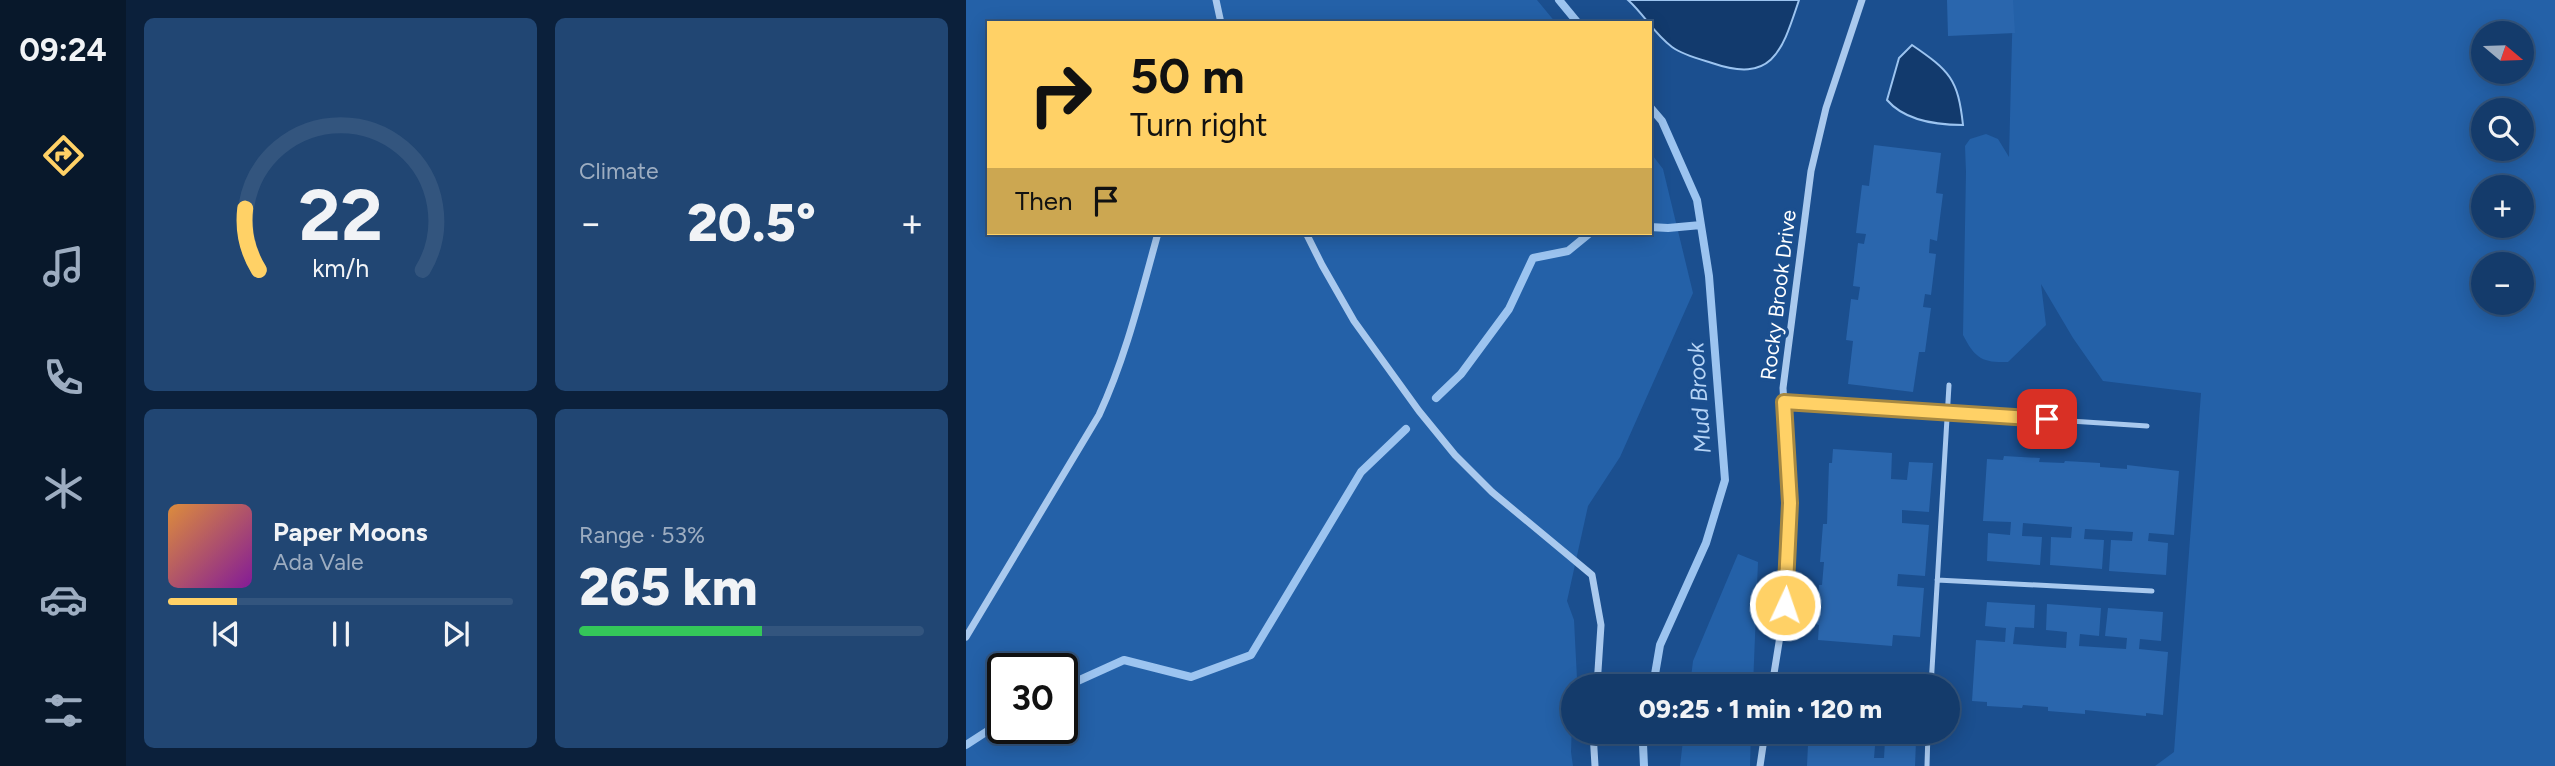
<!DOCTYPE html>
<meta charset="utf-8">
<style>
body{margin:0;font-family:Figtree,sans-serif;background:#214673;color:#f1f3f6;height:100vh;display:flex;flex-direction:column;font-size:26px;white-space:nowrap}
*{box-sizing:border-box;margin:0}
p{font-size:23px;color:#9dadc1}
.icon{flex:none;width:38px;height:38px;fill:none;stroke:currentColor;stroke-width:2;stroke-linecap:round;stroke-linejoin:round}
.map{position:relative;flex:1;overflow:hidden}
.panel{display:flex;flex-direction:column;gap:18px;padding:18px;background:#0b203b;width:840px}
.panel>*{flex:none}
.top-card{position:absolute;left:21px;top:21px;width:665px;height:214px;border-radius:0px;box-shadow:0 4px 18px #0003,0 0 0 2px #33557e;background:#ffd166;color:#111;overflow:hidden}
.needle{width:46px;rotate:109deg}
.controls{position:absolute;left:1505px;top:21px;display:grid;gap:14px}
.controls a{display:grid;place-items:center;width:63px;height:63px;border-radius:50%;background:#143b6b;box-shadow:0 4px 18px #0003,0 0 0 2px #33557e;font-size:35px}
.speed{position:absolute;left:21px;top:653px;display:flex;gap:14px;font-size:35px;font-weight:700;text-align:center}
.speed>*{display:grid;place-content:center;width:91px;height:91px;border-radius:50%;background:#143b6b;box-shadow:0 4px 18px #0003,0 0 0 2px #33557e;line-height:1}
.speed .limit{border:4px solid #111;border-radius:10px;background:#fff;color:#111}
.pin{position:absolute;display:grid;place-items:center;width:60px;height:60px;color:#fff;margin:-30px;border-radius:14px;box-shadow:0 4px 10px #0006}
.me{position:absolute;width:77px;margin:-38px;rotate:3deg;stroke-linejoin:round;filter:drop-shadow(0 0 5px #0008)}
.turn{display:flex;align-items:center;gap:24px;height:147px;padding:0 28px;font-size:32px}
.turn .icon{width:91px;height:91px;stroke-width:2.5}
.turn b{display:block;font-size:49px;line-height:60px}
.then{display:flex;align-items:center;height:66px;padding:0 28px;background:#0003;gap:14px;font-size:26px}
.big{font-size:52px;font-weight:800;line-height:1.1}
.panel .card{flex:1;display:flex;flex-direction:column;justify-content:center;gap:10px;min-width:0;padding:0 24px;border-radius:10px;background:#214673}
.panel .dial{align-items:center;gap:0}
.dial svg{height:182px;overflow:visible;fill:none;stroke:#33557e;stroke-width:7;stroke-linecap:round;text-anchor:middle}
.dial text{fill:#f1f3f6;stroke:none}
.song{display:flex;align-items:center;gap:21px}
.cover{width:84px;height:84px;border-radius:10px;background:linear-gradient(135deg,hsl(30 70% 55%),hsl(290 70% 35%))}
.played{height:7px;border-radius:4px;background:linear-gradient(90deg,#ffd166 20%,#33557e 20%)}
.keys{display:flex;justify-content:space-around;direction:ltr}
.heat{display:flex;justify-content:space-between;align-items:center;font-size:38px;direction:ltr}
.charge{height:10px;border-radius:5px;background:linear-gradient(90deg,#34c759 53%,#33557e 0)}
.panel .tiles{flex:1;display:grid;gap:18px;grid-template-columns:repeat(2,1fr)}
.trip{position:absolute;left:595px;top:674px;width:399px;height:70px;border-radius:35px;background:#143b6b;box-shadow:0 4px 18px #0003,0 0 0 2px #33557e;font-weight:800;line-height:70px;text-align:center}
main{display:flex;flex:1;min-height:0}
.dock{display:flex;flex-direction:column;width:126px;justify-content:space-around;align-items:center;background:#08182b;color:#9dadc1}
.dock .icon{width:49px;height:49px}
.dock .current{color:#ffd166}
.dock b{font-size:32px;color:#f1f3f6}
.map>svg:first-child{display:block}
.green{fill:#2461a8;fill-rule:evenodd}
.water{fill:#123a6d;stroke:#9cc4f0;stroke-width:2}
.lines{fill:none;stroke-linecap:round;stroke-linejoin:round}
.stream{stroke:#9cc4f0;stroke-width:8}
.building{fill:#2a66ad}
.lane{stroke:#a9c9ee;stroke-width:5}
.street{stroke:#a9c9ee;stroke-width:7}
.route-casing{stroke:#a68842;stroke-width:18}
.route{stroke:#ffd166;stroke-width:12}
.labels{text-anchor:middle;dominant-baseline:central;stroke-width:7;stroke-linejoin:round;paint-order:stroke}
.street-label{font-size:21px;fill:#fff;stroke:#1b4f8f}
.water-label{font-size:23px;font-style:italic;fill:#b5d3f5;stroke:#1b4f8f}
</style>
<main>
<nav class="dock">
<b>09:24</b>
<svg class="icon current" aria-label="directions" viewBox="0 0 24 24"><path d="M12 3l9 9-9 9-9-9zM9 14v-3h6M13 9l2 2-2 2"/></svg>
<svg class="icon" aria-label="music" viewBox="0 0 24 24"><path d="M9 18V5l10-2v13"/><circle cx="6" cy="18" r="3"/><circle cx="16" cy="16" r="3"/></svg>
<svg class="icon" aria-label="phone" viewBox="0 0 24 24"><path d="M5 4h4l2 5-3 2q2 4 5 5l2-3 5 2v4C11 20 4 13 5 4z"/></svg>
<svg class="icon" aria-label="climate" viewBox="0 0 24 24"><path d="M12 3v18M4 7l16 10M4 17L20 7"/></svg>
<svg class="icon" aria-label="car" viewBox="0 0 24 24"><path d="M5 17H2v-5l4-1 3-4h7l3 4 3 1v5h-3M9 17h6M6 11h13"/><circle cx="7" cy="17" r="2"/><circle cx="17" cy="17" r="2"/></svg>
<svg class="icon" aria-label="filters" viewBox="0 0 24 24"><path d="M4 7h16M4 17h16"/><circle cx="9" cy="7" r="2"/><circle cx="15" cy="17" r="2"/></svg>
</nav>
<section class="panel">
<div class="tiles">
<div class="card dial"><svg viewBox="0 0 100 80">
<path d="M14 69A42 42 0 1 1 86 69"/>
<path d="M14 69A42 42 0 0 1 8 42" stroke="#ffd166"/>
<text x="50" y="56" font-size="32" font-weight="700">22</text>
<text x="50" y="72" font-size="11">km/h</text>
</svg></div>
<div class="card"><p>Climate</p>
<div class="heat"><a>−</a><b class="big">20.5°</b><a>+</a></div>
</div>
<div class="card">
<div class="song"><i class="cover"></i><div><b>Paper Moons</b><p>Ada Vale</p></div></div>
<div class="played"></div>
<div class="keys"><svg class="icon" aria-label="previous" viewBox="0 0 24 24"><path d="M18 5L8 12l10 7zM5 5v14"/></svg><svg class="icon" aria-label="pause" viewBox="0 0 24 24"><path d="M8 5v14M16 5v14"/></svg><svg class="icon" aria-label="next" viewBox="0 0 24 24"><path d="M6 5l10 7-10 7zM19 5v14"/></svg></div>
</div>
<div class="card"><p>Range · 53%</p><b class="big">265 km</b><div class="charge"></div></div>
</div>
</section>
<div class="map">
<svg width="1589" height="766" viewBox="0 0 1589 766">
<rect width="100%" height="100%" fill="#1b4f8f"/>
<!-- green -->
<path class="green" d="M0,0H571L590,23H23V233H684V152L697,169L727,293L654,457L622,506L601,601L608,620L611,679L610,686H607L605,752L607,766H0ZM37,668H96V728H37Z
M1047,0H1589V766H1189L1208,752L1235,393L1137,381L1107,338L1075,284L1080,325L1042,362C1016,363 1009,358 997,335L1000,172L999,146L1004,139L1020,134L1032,139L1043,157ZM1517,33H1556V72H1517ZM1517,110H1556V149H1517ZM1517,187H1556V226H1517ZM1517,264H1556V303H1517Z
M772,554L792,562L787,686H724L727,661Z
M718,732H785L784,766H714Z"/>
<!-- water -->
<path class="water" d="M662,0H833C816,51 807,84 746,63C733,59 717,55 706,47C688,34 678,14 662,0Z
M946,45C984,71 992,79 997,125C971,125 939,121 921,100L933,58Z"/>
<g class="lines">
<!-- stream -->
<path class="stream" d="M593,0L612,23
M684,107L696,121L731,200L743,276L759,480L740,543L694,645L687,686
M684,227L702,228L735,225
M470,398L495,374L543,309L567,258L602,251L624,233
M96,688L158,660L225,677L285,655L395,472L440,429
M0,745L37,721
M678,766L677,744L679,732"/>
</g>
<!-- building -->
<path class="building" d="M981,0H1047L1049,33L982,36Z
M908,145L975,153L970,193L977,194L971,241L964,239L963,253L970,254L965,295L959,294L957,307L965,308L959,352H953L947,392L882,384L887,341L880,340L885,299L892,300L894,287L887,286L892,243L898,244L900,234L890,233L896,185L903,186Z
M867,449L926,453L925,479L941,480L943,462L967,463L963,512L936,510V523L963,525L959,576L932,574L931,586L958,588L954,637L927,635L926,646L852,640L853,625L850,624L853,585H856L858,562H854L857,524H861L863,463H866Z
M1038,456L1074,458L1073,462L1098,463L1099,461L1134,463V467L1161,469V465L1213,471L1208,535L1183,533L1182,541L1202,543L1200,575L1143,571L1145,540L1166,541L1167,532L1119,529L1118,539L1138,540L1136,569L1084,565L1085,537L1105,538L1106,527L1057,523L1056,536L1076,537L1074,565L1021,561L1022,533L1044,535L1045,522L1017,521L1021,459L1037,460Z
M1021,602L1069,605L1068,628L1049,627L1047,644L1100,648L1101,632L1080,630L1081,604L1135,608L1133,636L1114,634L1113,646L1160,649L1161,638L1139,636L1142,608L1197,612L1195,641L1174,639L1173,649L1202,652L1197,715L1180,713V716L1119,710V714L1082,711V707L1057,705L1056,708L1021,706V702L1006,701L1010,640L1039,642L1040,628L1019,626Z
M848,732L910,734L908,758H918L919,740L950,741L949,766H841L842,745H847Z"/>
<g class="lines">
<!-- lane -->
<path class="lane" d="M818,402L1181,426
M971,580L1186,591
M807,684L834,686
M965,686L983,385
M961,766L962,732"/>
<!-- street -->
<path class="street" d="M250,0L255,23
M340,233L356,265L388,321L453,411L489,455L526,492L626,575L635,625L631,686
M0,637L133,415C160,357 175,294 192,233
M806,686L819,605L824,503L817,388L845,171L860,108L896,0
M627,732L629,766
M794,766L799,732"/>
</g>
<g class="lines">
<defs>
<path id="route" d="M819,605L824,503L818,402L1081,419"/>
</defs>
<!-- route casing -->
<use href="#route" class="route-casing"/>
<!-- route -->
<use href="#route" class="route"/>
</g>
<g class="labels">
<!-- street labels -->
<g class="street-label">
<text transform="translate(812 295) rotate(-83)">Rocky Brook Drive</text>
</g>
<!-- water labels -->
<g class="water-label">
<text transform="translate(733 398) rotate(-94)">Mud Brook</text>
</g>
</g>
</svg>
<div class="controls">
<a><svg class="needle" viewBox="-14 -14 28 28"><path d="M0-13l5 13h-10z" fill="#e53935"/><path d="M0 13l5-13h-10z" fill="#9dadc1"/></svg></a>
<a><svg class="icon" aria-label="search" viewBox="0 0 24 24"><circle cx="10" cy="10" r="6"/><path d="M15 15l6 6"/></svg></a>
<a>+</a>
<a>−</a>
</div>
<div class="speed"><div class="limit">30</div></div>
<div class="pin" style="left:1081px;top:419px;background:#d93025"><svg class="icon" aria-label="arrive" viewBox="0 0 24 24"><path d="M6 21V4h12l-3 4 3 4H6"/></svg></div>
<svg class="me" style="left:819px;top:605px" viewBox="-20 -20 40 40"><circle r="17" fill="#ffd166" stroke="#fff" stroke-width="3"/><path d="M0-11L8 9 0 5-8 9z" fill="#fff"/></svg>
<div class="trip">09:25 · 1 min · 120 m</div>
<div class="top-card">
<div class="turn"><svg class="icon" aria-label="right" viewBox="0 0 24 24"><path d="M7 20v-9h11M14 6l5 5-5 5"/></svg><div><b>50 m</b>Turn right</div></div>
<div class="then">Then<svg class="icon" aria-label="arrive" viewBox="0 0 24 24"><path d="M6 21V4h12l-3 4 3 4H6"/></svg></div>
</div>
</div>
</main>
